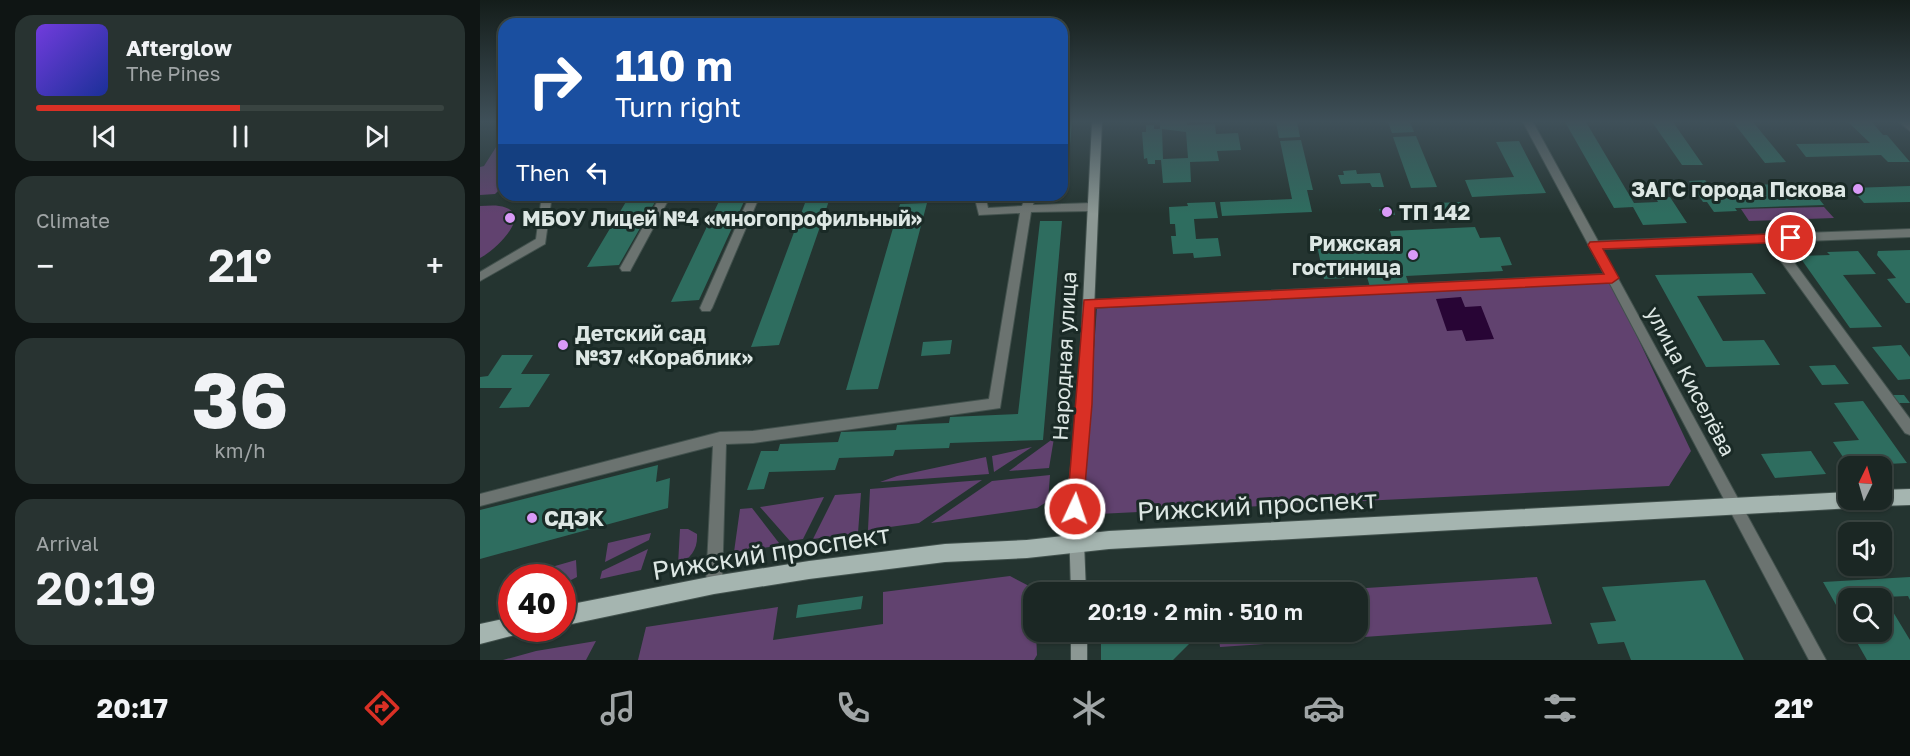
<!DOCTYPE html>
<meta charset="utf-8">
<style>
body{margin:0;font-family:"Golos Text",sans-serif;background:#283331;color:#f1f3f6;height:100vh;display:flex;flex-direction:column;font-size:22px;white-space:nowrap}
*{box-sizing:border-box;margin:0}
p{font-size:20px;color:#a0a5a6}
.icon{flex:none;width:33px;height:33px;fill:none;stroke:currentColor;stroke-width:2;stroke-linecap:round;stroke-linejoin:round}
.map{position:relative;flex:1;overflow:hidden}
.drawer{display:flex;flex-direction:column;gap:15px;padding:15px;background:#0f1514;width:480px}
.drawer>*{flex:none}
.hud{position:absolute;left:18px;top:18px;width:570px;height:183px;border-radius:18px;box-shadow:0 2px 4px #0004,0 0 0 2px #394441;background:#1a4fa0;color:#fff;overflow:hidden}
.needle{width:39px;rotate:5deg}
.tools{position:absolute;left:1358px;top:456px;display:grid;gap:12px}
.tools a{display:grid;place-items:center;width:54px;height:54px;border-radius:12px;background:#1b2724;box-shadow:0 2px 4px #0004,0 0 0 2px #394441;font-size:30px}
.speed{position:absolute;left:18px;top:564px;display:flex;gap:12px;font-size:30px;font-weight:700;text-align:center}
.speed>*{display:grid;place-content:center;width:78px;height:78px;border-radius:50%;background:#1b2724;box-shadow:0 2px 4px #0004,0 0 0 2px #394441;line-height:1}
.speed .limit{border:9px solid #d22;background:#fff;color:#111}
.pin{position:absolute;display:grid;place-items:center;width:51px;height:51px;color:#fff;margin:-26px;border:3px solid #fff;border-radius:50%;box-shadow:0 2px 6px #0007}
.me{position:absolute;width:66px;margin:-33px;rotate:3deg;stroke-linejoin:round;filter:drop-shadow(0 0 4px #0008)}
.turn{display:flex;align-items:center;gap:21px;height:126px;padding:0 18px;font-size:27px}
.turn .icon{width:78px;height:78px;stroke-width:2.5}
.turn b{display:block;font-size:42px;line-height:51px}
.then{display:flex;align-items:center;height:57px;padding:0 18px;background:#0003;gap:12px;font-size:22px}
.big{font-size:45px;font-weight:600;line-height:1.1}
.drawer .widget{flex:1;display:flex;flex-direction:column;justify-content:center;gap:9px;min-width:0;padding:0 21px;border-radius:18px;background:#283331}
.drawer .dial{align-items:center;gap:0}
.dial b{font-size:78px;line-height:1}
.song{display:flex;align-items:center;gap:18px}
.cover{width:72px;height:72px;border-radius:9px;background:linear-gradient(135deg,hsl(260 70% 55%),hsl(230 70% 35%))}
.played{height:6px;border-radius:3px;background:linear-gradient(90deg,#d93025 50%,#394441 50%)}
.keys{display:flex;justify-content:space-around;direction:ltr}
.heat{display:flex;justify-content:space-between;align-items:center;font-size:33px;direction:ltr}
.trip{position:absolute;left:543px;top:582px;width:345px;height:60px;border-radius:18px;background:#1b2724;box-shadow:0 2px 4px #0004,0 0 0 2px #394441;font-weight:600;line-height:60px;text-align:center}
.menu{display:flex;height:96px;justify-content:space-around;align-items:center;background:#0b100e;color:#a0a5a6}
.menu .icon{width:42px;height:42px}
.menu .on{color:#d93025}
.menu b{font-size:27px;color:#f1f3f6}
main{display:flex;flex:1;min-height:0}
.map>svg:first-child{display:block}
.green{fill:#61426f}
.water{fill:#280535}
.building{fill:#2e6d5f;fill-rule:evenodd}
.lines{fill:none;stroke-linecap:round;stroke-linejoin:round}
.street-casing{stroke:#42514d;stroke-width:2}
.secondary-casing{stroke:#42514d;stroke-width:2}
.primary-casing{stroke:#42514d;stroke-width:2}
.street{fill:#6b7370;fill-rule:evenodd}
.secondary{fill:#8c9894;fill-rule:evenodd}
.primary{fill:#a5b5b0;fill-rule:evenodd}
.route{fill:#d93025;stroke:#8d1f18;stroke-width:1.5}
.poi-dot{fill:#d99af7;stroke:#1a2a26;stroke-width:2}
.labels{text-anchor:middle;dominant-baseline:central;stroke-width:6;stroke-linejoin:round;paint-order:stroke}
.poi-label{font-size:21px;font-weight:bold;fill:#dde7e4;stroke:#1a2a26;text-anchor:start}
.street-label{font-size:21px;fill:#dde7e4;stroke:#1a2a26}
.near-street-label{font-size:26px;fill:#dde7e4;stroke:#1a2a26}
</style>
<main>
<section class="drawer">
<div class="widget">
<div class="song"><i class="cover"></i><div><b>Afterglow</b><p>The Pines</p></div></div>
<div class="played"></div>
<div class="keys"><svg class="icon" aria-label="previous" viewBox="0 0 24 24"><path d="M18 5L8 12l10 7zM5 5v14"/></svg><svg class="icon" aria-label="pause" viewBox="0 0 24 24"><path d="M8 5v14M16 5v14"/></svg><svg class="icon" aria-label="next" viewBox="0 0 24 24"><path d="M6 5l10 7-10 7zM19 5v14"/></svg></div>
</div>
<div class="widget"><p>Climate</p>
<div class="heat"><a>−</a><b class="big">21°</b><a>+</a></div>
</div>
<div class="widget dial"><b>36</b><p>km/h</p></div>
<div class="widget"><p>Arrival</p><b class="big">20:19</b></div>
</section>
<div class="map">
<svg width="1430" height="660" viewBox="0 0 1430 660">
<rect width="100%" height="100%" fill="#243430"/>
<!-- green -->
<path class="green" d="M24,143V185L15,194L0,195V167L4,166L18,144Z
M0,206C6,206 13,205 19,206C57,211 15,251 0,258Z
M1344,207L1354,218L1269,221L1261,209Z
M1131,281L1211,451L1189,486L618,514L605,480L617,306Z
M574,438L569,468L529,471Z
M552,447L514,472L512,456Z
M506,457L509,474L400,482L417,476Z
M570,475L568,501L557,508L451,523L512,481Z
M502,480L439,523L388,530L390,489Z
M381,493L378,533L333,539L355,495Z
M344,497L323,539L310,541L280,507Z
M272,508L299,543L297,546L254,552L260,509Z
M200,529H208L217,534C218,549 211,558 198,565Z
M171,533L169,540L125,562L128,543Z
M168,549L161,570L120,579L122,571Z
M96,560L97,577L83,584L82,578L46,577L47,574Z
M530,576L551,587L554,632H556L557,655L554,660H158L166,627L298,607L293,640L403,624V592Z
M1057,577L1072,624L740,647L738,632H878V592H824Z
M116,641L106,660H23L56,651Z"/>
<!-- water -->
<path class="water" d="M981,297L985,307L1001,306L1014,339L986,341L982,330L967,331L956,299Z"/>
<!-- building -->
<path class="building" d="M582,122H592L586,192H582Z
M680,122H707V125L735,124L736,134L758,133L761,150L737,151L739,161L710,162L711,182L683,183L681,160H675V164H668L667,158L664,159L663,145L662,132H666V125H674V129H680ZM682,129L706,132L708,158L683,159Z
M796,122H817L820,137L799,138Z
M908,122H930L934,132L912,133Z
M1085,122H1106L1154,203L1178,202L1176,198L1190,197L1207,223L1163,225L1153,207L1134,208Z
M1172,122H1193L1223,165H1202Z
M1253,122H1273L1306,162L1285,163Z
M1368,122H1392L1403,135H1407L1430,162H1408L1401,155L1326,157L1316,144L1390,143Z
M936,136L957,187L931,188L913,137Z
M821,140L833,190H827L832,212L742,216L740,202L812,199L800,141Z
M1039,141L1066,193L992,197L985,180L1034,177L1016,142Z
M876,170L877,174L900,173L904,187H892L890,183L861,184L858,175H864L863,171Z
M1225,180L1233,191H1248L1244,186L1326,183L1344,205L1258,208H1255L1257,211L1234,212L1227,202H1223L1209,181Z
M1430,186V202L1384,203L1371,188Z
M150,195H179L139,265L107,267Z
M242,195H267L219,300L191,302Z
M328,195H351L299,345L271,347Z
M735,202L738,218L714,219L716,239L738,238L741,256L714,258L713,253L693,254L691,236H696L695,224H690L689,207L708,206L707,203Z
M982,202L984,209L958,210L956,203Z
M447,203L398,389L366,390L420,204Z
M913,208L915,215H901L899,209Z
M560,221H582L563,440L470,443L469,448L415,450L413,456L359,458L355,470L289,472L284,489L267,490L281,451H298L300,444L358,442L361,432L416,430L417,425L469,423L470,417L538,414Z
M995,227L1000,238L1020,237L1032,265L1021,266L1023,271L926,276L929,285L890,287L887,277L844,279L837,245L913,242L910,231Z
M1430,250V303H1426L1407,279L1416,278L1397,255L1398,251Z
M1378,251L1396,274L1363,275L1402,327L1370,328L1319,256L1350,255L1347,252Z
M1272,273L1286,294L1217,296L1243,341L1284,340L1300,365L1226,367L1175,275Z
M472,340L470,354L441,356L443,342Z
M1421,345L1430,357V379L1418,380L1392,347Z
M22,355H53L41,374H70L49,407L19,408L32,388H0V377L8,376Z
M1355,365L1369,384L1342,385L1329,366Z
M1413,395H1424L1430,403H1419Z
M1383,401L1427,463L1369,466L1353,442L1379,440L1354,403Z
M1331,451L1346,474L1295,478L1281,454Z
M178,465L176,482L190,478L188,508L0,559V510Z
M1430,577V600L1428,596L1404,597L1430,640V660H1387L1371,632H1401V598H1368V626L1343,582Z
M1225,580L1264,660H1151L1144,642L1118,644L1110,623L1136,621L1122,587Z
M713,584V592H629L631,589Z
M383,596L381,609L316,618L318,605Z
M621,632H715L716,637L693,660H621Z"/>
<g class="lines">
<defs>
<path id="street" d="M1043,122H1053L1118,241L1430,229V237L1299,242L1430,419V435L1425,433L1287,242L1122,249L1346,660H1329L1129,282L609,308L603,304L609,300L1124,274Z
M1419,122H1430V131Z
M62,195H72L65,244L0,281V272L56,239Z
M181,195H191L150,271H142L140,268Z
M270,195H280L232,308L230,311H222L220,308Z
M483,195H505L508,208L542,206L546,195H556L553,205L612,203L617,207L612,211L551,212L520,408L273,443L246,444L242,585L239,590L234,592L229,590L226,585L233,446L0,506V494L240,432L273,431L509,399L540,213L499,215L495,199L484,197Z"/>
<path id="secondary" d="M612,122H622L610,404L602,492L606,592H591L588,492L598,404Z
M591,632H607V660H591Z"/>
<path id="primary" d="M1430,489V505L1401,506L1395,504L1393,500H1401V490Z
M1368,492V500H1382L1379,506L1373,508L629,549L547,558L465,562L329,579L234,594L82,626V606L234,576L329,561L465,544L547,540L629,531Z
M32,617V628H41L39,634L0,644V624Z"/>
</defs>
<!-- street casing -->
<use href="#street" class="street-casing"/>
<!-- secondary casing -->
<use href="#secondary" class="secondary-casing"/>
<!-- primary casing -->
<use href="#primary" class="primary-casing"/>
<!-- street -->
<use href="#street" class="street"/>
<!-- secondary -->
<use href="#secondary" class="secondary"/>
<!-- primary -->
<use href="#primary" class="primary"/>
</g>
<!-- sky -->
<linearGradient id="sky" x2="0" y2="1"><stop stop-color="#141d1a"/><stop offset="0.57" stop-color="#3f5059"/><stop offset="1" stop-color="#3f5059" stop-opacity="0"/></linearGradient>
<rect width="1430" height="214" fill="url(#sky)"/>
<!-- route -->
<path class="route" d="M1311,233L1317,238L1311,242L1123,249L1139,278L1132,283L615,308L612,404L603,509L601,514L595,517L589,514L587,509L604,300L1124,274L1108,245L1110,242Z"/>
<!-- markers -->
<g class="poi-dot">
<circle cx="1378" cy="189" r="6"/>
<circle cx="907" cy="212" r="6"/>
<circle cx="30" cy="218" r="6"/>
<circle cx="933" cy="255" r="6"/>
<circle cx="83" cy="345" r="6"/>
<circle cx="52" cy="518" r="6"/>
</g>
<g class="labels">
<!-- poi labels -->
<g class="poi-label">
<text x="1366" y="189" text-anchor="end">ЗАГС города Пскова</text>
<text x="919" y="212">ТП 142</text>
<text x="42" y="218">МБОУ Лицей №4 «многопрофильный»</text>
<text x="921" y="243" text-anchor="end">Рижская<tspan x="921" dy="24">гостиница</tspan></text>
<text x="95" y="333">Детский сад<tspan x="95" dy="24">№37 «Кораблик»</tspan></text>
<text x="64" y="518">СДЭК</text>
</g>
<!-- street labels -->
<g class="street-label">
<text transform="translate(584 356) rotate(-87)">Народная улица</text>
<text transform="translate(1211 381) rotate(62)">улица Киселёва</text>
</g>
<!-- near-street labels -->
<g class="near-street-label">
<text transform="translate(777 505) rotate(-3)">Рижский проспект</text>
<text transform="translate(291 552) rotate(-9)">Рижский проспект</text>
</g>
</g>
</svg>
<div class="tools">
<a><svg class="needle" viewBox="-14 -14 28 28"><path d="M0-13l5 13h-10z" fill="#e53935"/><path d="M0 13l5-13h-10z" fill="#a0a5a6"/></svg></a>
<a><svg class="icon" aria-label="sound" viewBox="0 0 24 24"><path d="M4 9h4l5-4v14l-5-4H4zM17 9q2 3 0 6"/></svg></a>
<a><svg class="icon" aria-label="search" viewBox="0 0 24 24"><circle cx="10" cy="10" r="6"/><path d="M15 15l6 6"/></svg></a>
</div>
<div class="speed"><div class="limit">40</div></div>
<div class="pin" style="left:1311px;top:238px;background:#d93025"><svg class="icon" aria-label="arrive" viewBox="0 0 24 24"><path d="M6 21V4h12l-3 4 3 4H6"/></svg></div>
<svg class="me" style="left:595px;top:509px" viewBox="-20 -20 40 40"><circle r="17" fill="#d93025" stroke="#fff" stroke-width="3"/><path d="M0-11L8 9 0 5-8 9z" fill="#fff"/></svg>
<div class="trip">20:19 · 2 min · 510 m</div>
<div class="hud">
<div class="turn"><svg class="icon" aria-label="right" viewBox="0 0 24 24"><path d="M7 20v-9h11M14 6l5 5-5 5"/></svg><div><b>110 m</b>Turn right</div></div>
<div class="then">Then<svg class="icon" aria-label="left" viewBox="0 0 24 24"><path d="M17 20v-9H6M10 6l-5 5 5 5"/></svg></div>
</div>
</div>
</main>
<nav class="menu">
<b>20:17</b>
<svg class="icon on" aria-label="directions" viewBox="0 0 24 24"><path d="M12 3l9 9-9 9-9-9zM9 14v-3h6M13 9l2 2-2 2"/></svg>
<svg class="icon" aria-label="music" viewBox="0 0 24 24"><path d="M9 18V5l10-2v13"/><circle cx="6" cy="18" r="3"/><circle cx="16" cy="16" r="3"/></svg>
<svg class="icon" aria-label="phone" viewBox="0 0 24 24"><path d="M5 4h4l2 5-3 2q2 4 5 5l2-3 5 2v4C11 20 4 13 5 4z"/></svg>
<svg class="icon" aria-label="climate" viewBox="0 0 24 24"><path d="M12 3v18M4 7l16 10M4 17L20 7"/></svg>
<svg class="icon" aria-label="car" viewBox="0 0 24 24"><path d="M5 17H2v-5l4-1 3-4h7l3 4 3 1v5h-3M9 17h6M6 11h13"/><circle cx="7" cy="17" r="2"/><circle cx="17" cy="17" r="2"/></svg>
<svg class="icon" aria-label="filters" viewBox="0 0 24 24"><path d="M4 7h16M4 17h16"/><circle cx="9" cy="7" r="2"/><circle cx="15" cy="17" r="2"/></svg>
<b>21°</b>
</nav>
